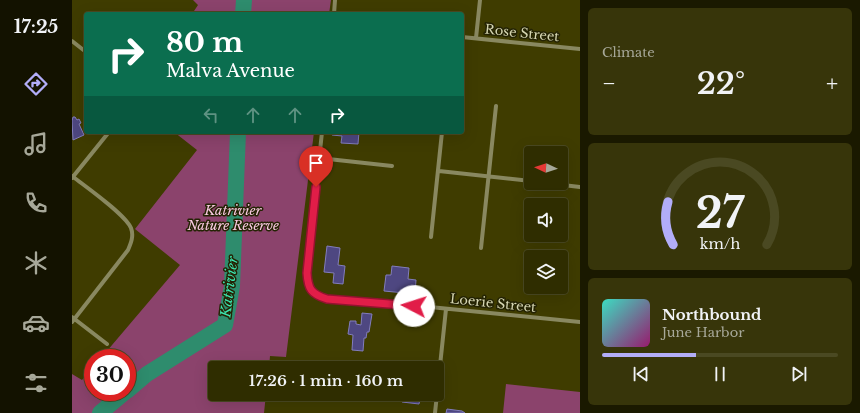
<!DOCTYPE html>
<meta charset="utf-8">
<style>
body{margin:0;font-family:"Libre Baskerville",serif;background:#37350a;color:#f1f3f6;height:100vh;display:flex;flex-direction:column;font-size:15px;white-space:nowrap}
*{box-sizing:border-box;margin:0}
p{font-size:13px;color:#a7a899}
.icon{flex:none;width:22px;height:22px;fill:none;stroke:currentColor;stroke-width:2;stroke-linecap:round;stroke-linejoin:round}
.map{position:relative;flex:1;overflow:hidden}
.sheet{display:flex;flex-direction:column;gap:8px;padding:8px;background:#1a1900;width:280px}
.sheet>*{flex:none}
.guide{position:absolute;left:12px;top:12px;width:380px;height:122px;border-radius:4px;box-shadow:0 4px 16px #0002,0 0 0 1px #4a4922;background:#0b6e4f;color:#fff;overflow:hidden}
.needle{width:26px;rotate:274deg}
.tools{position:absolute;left:452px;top:146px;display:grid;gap:8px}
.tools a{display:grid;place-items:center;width:44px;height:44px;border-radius:4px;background:#2f2d00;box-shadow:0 4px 16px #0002,0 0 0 1px #4a4922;font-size:20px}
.speed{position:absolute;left:12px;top:349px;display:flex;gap:8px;font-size:20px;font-weight:700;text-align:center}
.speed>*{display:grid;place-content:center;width:52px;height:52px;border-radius:50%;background:#2f2d00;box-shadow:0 4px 16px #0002,0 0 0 1px #4a4922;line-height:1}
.speed .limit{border:6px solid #d22;background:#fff;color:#111}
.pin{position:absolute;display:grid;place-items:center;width:34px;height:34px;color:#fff;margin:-41px -17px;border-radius:50% 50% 50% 0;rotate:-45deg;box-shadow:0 0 4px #0007}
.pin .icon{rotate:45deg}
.me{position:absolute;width:44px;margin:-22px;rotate:275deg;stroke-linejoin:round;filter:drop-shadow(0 0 3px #0008)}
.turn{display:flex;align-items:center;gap:14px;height:84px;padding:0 16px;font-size:18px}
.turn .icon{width:52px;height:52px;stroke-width:2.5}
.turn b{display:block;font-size:28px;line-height:34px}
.lanes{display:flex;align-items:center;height:38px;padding:0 16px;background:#0003;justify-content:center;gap:20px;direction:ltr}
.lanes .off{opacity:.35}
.big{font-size:30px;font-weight:600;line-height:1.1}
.sheet .card{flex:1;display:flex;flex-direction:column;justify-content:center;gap:6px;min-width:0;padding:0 14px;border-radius:6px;background:#37350a}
.sheet .dial{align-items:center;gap:0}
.dial svg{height:104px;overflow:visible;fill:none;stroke:#4a4922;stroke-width:7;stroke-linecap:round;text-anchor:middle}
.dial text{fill:#f1f3f6;stroke:none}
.song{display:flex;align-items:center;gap:12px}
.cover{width:48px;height:48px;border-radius:6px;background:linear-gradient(135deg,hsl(170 70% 55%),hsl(320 70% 35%))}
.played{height:4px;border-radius:2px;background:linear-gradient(90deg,#b2adf9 40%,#4a4922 40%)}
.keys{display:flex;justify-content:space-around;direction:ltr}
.heat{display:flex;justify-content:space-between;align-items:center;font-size:22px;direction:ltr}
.trip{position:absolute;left:136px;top:361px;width:236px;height:40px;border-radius:4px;background:#2f2d00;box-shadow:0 4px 16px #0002,0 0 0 1px #4a4922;font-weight:600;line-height:40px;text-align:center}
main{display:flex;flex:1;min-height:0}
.menu{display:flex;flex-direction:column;width:72px;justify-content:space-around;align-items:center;background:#131200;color:#a7a899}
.menu .icon{width:28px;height:28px}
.menu .active{color:#b2adf9}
.menu b{font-size:18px;color:#f1f3f6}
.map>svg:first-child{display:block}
.green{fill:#8b436c}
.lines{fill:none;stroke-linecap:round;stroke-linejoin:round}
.river{stroke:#2e8c6d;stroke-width:16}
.building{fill:#4e4781;stroke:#827dbd}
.street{stroke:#898860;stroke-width:4}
.route-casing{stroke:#92132f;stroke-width:10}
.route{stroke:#e11d48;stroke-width:7}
.labels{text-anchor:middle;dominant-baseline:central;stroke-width:3;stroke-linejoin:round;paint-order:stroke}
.street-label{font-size:13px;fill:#d5d5b1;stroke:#242304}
.park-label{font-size:13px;font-style:italic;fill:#f9c9e1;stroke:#242304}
.water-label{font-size:14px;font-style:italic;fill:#3be6b0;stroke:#242304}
</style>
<main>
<nav class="menu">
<b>17:25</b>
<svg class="icon active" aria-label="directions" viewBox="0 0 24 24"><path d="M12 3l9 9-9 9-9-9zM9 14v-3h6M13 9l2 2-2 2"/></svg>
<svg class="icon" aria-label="music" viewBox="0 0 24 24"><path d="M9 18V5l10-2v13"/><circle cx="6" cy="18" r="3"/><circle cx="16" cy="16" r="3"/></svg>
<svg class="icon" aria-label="phone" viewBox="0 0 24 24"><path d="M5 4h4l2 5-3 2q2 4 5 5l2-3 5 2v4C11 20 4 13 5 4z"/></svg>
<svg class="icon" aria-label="climate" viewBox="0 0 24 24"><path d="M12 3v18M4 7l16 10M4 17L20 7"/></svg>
<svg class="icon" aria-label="car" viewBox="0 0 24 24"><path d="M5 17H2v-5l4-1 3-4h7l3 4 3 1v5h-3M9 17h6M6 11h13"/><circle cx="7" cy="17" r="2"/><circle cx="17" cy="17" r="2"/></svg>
<svg class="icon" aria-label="filters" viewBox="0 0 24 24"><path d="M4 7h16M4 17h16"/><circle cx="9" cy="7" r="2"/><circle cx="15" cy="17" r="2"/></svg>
</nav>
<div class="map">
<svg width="508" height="413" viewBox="0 0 508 413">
<rect width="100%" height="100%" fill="#3f3c00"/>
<!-- green -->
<path class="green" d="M121,0H259L257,14H120L126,5Z
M102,132H242L214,357L198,356L197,368H143V394H194L192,413H0V374L10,380L21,367V392H55V358H29L108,265L63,229L125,150Z
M434,384L508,392V413H431Z"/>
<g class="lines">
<!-- river -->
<path class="river" d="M171,14L172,0
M55,391L75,374L153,325L160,286L166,132
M28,413L53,392"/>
</g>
<!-- building -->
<path class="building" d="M1,117H3L5,120L7,119L9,123L7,124L12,135L1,140L0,121Z
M261,132H287L286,144L269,143L270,136L260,135Z
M255,246L268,248L266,265L273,266L271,284L261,283L262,273L252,272Z
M320,266L337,268L336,279L344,280L343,294L312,291L314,275H319Z
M290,313L300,314L297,332H295L294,338H292L291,351L280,350L281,335L276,334L278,321H284V324L289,325Z
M315,394H349L347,404L330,402L331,397L315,395Z
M375,409L390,411L393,413H374Z"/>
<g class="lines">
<!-- street -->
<path class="street" d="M262,14L263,0
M390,37L508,49
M404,38L408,0
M0,41L14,52
M250,132L235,273C236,289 239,294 255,299L358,307L508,322
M247,158L320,166
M367,171L459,181
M0,176C14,187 53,214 59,228C62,236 59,243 56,250L0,322
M0,178L37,132
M474,183L508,187
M359,237L370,132
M409,248L424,106
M0,317L35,344
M363,413L374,309"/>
</g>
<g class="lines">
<defs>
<path id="route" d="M244,187L235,273C236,289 239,294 255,299L342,306"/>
</defs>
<!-- route casing -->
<use href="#route" class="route-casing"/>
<!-- route -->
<use href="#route" class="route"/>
</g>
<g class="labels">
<!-- street labels -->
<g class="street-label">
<text transform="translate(450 33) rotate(6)">Rose Street</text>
<text transform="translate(421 303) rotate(6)">Loerie Street</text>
</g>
<!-- park labels -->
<g class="park-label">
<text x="161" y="210">Katrivier<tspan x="161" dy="15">Nature Reserve</tspan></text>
</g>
<!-- water labels -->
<g class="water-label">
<text transform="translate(157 287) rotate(-83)">Katrivier</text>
</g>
</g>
</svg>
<div class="tools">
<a><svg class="needle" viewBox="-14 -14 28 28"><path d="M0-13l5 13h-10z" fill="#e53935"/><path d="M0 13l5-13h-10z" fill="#a7a899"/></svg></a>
<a><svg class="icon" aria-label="sound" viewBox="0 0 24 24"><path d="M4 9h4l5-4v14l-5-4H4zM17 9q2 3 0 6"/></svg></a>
<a><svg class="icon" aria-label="layers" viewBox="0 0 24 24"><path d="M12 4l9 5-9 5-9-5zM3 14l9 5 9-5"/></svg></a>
</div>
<div class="speed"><div class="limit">30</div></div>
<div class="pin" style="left:244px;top:187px;background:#d93025"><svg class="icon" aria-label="arrive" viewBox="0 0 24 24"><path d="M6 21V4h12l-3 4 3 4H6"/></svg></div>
<svg class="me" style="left:342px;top:306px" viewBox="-20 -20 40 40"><circle r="19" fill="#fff"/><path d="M0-13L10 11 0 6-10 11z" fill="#e11d48"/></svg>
<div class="trip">17:26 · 1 min · 160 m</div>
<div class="guide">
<div class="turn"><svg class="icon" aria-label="right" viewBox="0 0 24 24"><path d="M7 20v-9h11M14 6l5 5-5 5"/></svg><div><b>80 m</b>Malva Avenue</div></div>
<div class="lanes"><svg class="icon off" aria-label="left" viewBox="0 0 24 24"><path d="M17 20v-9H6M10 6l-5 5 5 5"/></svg><svg class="icon off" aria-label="ahead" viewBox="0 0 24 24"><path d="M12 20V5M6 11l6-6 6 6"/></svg><svg class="icon off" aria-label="ahead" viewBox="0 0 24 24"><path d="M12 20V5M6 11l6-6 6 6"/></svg><svg class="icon" aria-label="right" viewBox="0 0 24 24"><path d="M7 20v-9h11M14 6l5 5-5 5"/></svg></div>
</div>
</div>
<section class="sheet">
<div class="card"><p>Climate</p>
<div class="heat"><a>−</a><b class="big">22°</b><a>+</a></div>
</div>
<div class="card dial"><svg viewBox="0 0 100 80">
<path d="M14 69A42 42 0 1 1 86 69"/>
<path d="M14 69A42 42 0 0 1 10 36" stroke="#b2adf9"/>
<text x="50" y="56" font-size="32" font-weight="700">27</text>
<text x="50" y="72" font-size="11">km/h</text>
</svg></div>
<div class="card">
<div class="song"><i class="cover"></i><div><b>Northbound</b><p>June Harbor</p></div></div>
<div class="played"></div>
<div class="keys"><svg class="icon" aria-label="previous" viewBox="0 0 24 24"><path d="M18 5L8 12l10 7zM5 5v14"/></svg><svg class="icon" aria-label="pause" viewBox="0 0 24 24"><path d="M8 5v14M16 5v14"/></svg><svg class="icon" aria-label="next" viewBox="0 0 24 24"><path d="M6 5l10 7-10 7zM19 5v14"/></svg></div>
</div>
</section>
</main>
